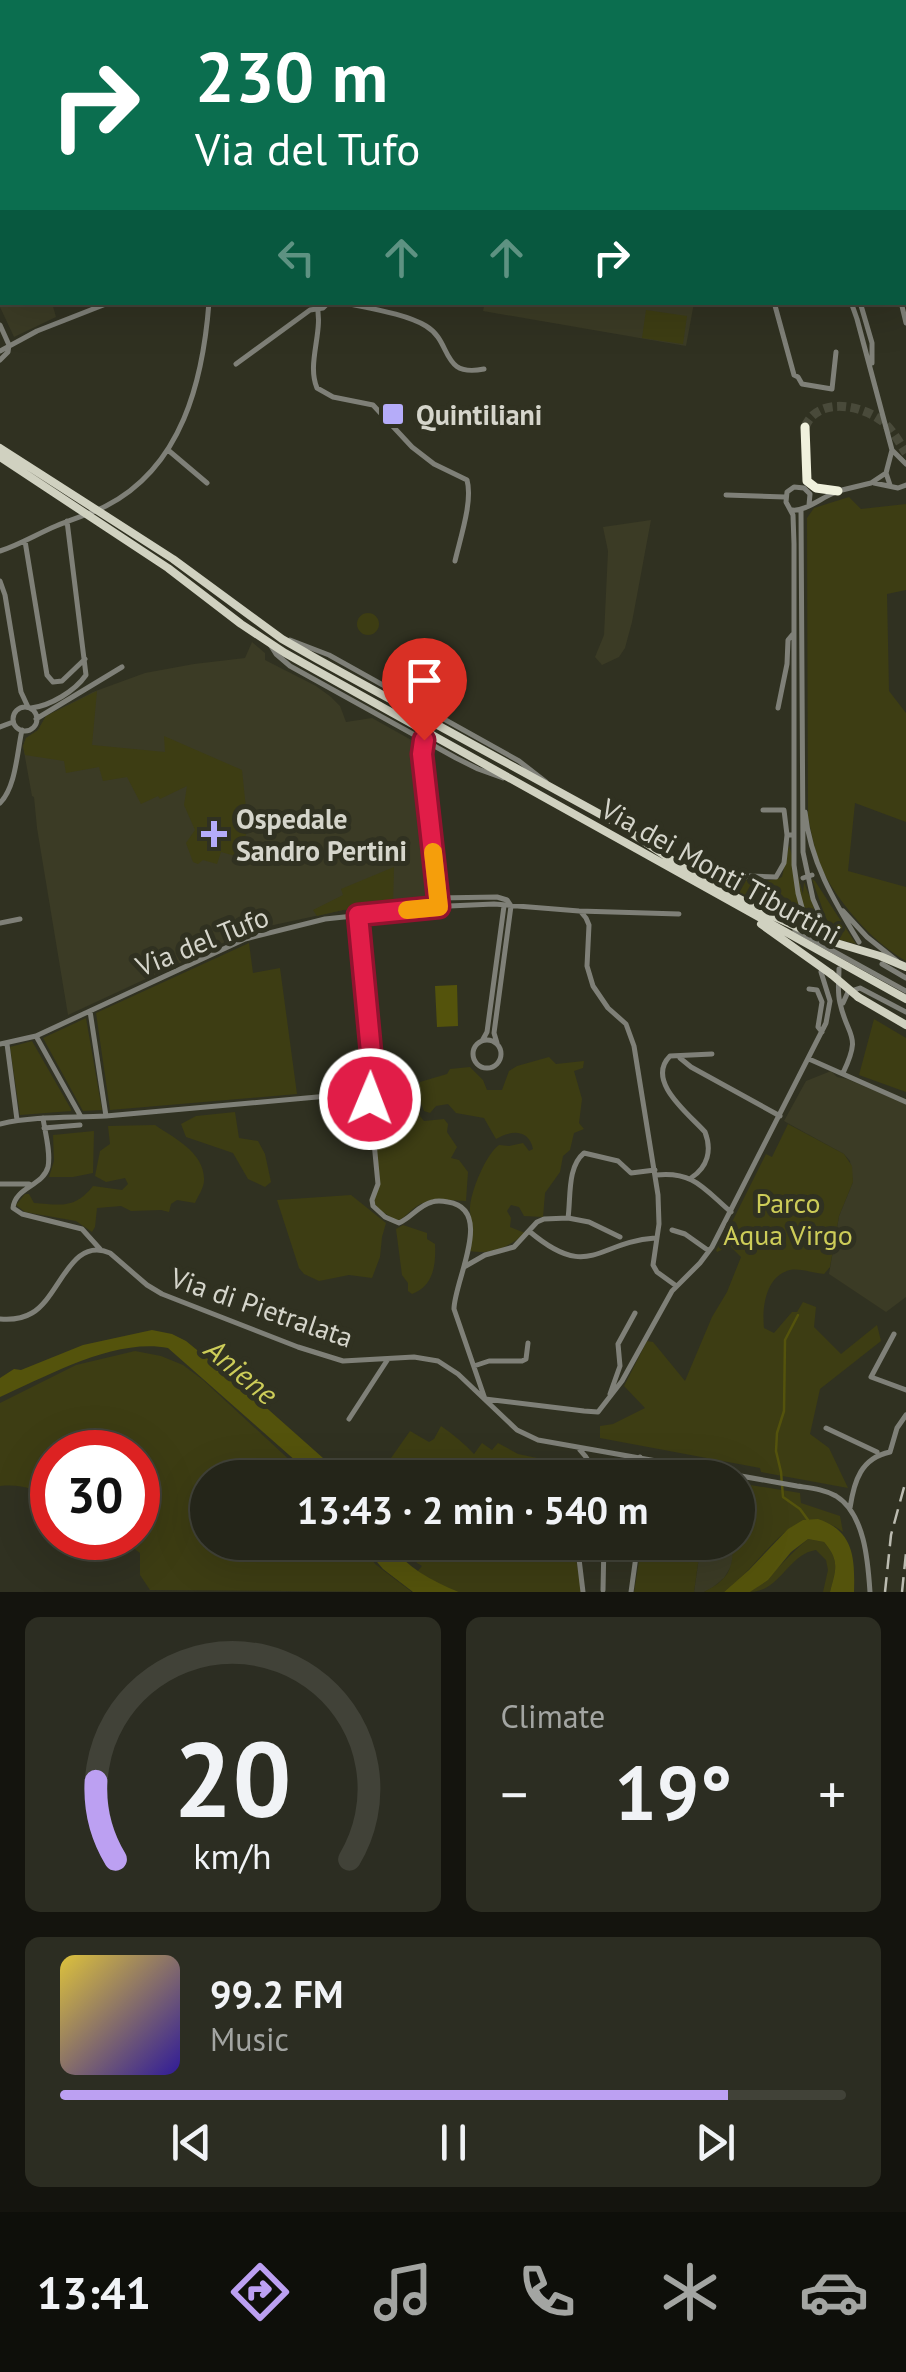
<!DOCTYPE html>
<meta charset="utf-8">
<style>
body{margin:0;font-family:"PT Sans",sans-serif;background:#2c2d22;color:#f1f3f6;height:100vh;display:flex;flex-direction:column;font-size:38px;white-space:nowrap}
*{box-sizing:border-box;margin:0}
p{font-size:32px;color:#a3a5a2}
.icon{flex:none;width:55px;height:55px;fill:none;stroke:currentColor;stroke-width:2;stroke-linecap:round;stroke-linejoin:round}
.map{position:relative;height:1592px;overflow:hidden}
.panel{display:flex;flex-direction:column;gap:25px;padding:25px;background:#14140e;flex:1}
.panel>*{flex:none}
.top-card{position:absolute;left:0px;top:0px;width:908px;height:305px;box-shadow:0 10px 40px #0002,0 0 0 2px #414238;background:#0b6e4f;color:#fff;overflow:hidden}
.speed{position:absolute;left:30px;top:1430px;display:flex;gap:20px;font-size:50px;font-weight:700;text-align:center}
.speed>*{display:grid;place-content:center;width:130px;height:130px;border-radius:50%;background:#242519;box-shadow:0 10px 40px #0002,0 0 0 2px #414238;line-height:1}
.speed .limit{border:15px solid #d22;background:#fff;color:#111}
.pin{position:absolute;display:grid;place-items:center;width:85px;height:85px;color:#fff;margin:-102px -42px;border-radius:50% 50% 50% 0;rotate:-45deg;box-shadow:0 0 10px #0007}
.pin .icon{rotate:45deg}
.me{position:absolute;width:110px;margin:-55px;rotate:1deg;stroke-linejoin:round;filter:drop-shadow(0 0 8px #0008)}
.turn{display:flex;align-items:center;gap:35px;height:210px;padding:0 30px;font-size:45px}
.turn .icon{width:130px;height:130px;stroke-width:2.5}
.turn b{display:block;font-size:70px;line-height:85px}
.lanes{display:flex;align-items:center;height:95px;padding:0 30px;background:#0003;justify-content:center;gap:50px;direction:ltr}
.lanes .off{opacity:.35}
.big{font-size:75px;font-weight:800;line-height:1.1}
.panel .card{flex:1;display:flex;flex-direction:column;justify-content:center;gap:15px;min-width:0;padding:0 35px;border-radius:15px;background:#2c2d22}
.panel .dial{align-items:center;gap:0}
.dial svg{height:260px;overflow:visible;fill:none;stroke:#414238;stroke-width:7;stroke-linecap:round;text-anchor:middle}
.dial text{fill:#f1f3f6;stroke:none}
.song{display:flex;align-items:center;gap:30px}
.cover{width:120px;height:120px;border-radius:15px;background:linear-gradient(135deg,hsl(50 70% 55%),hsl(250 70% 35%))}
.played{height:10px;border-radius:5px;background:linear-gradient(90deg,#bca0f2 85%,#414238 85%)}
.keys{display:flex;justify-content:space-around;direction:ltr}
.heat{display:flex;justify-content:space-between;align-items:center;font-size:55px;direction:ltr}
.panel .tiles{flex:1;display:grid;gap:25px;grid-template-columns:1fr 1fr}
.card:last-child{grid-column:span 2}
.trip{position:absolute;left:190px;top:1460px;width:565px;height:100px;border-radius:50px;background:#242519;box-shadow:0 10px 40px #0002,0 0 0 2px #414238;font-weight:800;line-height:100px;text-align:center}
.menu{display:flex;height:160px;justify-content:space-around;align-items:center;background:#0e0f0a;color:#a3a5a2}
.menu .icon{width:70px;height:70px}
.menu .selected{color:#bca0f2}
.menu b{font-size:45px;color:#f1f3f6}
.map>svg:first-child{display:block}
.built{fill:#3b3b25}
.green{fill:#3d3d13}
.water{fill:#54530c}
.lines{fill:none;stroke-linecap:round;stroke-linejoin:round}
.stream{stroke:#54530c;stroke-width:2.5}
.highway-tunnel{stroke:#494a3a;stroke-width:9;stroke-dasharray:9 4.5;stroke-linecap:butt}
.minor{stroke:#7f8078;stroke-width:5}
.major{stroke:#d0d1c0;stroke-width:8}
.highway{stroke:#f0f1dd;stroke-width:9}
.rail{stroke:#bcbcb1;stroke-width:2.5;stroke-dasharray:15 8;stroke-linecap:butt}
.minor-bridge{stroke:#7f8078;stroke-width:5}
.major-bridge{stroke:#d0d1c0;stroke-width:8}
.route-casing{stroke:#92132f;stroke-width:25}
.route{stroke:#e11d48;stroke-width:18}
.slow{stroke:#f59e0b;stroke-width:18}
.poi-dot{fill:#b5acf9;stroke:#303121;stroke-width:4}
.labels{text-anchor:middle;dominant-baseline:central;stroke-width:10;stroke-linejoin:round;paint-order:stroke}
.poi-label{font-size:28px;font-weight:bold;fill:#d5d5cb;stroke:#303121;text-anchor:start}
.street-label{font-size:28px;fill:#d5d5cb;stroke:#303121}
.park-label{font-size:28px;fill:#cdcc58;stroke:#303121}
.water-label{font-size:30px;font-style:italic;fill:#cdcd59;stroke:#303121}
</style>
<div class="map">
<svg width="906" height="1592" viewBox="0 0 906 1592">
<rect width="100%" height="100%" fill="#303121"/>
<!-- built -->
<path class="built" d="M833,0H906V243L905,2H833Z
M2,197V302L52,303L56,317L14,337L0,307V198Z
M485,302L694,303L686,346L483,311Z
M651,520L632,622L625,648L619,657L602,665L595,657L604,635L608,551L603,527Z
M252,642L265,653V660L316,686L331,697L340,706L346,722L372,718L415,742L428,856L429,898L394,903L393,906L343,910L251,930L68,1015L37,828L34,797L32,796L23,746L26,738L38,730L46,716L93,692L145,673L194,664L245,658Z
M831,1071L837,1077L847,1079L906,1104V1297L886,1312L829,1274L839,1216L853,1182L850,1161L844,1154L784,1121L806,1081Z
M701,1543H733V1563L724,1578L712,1588L704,1592H694Z"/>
<!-- green -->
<path class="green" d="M2,17V182H1L0,18Z
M646,310L687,316L683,344L642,338Z
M849,497L861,509L906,504V590L887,594L889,691L906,713V822L855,803L848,871L906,887V961C875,943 849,914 830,884C817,864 813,840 808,817L807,518L814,508Z
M357 624a11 11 0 1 1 22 0a11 11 0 1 1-22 0Z
M97,691L92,745L165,752L164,736L242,770L248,828L239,857L221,852L217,864L203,860L198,864L193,862L186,843L195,830L184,805L187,786L160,799L158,796L141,804L127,777L103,781L99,767L66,773L64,761L25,755L23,746L26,738L38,730L46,716Z
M789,845L803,894L804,882L824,934L701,873C721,877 764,886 782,877Z
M394,867L393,906L343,910L317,916L313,910L343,895L341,889Z
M812,879L815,881L856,944L837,939L825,916Z
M249,943L253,973L280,968L297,1094L110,1110L96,1013Z
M86,1018L102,1110L83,1111L43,1038Z
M874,1019L906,1038V1092L859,1075Z
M32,1041L71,1109V1111L20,1115L10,1047Z
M549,1057L556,1064L584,1061L583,1068L574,1071L582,1099L579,1123L584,1129L574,1133L570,1150L563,1156L560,1172L545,1193L543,1217L524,1216L519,1207L511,1205L507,1211L511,1218L510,1227L525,1233C510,1247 490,1255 470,1251C474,1236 471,1225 470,1211C469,1194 486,1154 499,1145L509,1146L523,1143L529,1151L533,1149C529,1129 511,1130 496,1139L484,1118L456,1113L448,1104L436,1106L430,1113L424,1111L417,1093L420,1082L447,1074L450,1069L470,1067L483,1080L487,1090H502L509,1071L517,1066Z
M375,1105L382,1146L385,1148L387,1129L397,1125L405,1126L404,1117L409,1109L420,1111V1116L424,1121L444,1119L448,1124L447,1132L457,1147L451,1158L459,1160L468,1172L466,1201C450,1200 431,1197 417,1206C409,1211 405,1218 397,1221L378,1209L374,1202L379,1181L372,1108Z
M235,1112L239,1138L258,1141L265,1154L271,1182L265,1187L248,1179L233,1153L186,1137L181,1124L196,1116Z
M788,1124L844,1154L852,1166L853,1182L839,1216L830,1267L824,1274C814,1273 799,1268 790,1270C765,1276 762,1309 764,1328L774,1333L792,1312H797L803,1302L816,1307L814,1327L841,1354L877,1325L881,1341L820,1389L810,1434L829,1448L848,1488L761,1472L760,1468L600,1438V1426L613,1424L645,1408L624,1386L647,1341L653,1342L685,1381L712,1317L727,1292L741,1257L730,1246L717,1252L716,1250L724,1238L766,1154L772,1157Z
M155,1125C174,1138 205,1153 204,1180C204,1188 198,1196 195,1203L177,1200L171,1204L169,1212L161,1210L131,1211L121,1206L97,1208L95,1227L92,1232L76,1221L25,1212L16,1205L25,1194H29L34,1203C61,1205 75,1209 93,1186L122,1190L128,1184L125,1178L106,1182L95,1176L100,1151L110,1144L108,1126Z
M94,1131L93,1173L73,1177H49L54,1161L53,1135Z
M351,1195L386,1223L382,1237L380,1257L372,1278L349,1275L319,1281L304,1274L299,1268L277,1200Z
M403,1225L427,1233V1239L435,1244C436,1264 434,1286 412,1294L408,1291V1283L402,1275L396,1229Z
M135,1351L161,1356L183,1365L203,1380L308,1477L208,1478V1542L362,1543L375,1564L412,1592L150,1590L140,1575V1553L120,1538H138V1452H52V1502C35,1488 21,1484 0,1486V1403L76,1365Z
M441,1426C454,1435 465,1444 474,1454L482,1443L492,1450L498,1443L518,1454L580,1467L575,1478H377L410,1431L429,1442L434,1439Z
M738,1483L800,1493L801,1503L840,1516L843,1532C803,1502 779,1537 753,1565C744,1575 734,1583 724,1592H704C729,1579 733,1569 733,1543L738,1542Z
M808,1539L824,1542C840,1561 836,1569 830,1592H823L828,1570L826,1560L816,1550C788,1554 780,1592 750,1592C772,1577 787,1556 808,1539Z
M401,1543H573L582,1592H459L437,1584L417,1572L422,1566L417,1563Z
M642,1543H701L694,1592H634Z"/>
<!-- water -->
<path class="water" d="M457,985L458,1026L437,1027L435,986Z
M152,1330L172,1334L186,1341L252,1395L332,1466L341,1477H314L168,1348C114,1338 48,1376 0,1397V1378L14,1369L21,1370L83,1345Z
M818,1519C854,1531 855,1558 854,1592H830C836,1569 840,1561 824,1542L808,1539L791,1552L768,1580L750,1592H724L749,1570L788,1529L803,1520Z
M361,1543H388C407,1567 431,1581 459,1592H413L383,1569Z"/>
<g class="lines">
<!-- stream -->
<path class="stream" d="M798,1315L785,1340L784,1411L777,1433L776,1451L781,1472L783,1497L800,1509L808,1520"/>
<!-- highway-tunnel -->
<path class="highway-tunnel" d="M781,2V0
M805,427C817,397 860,404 882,421C892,429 899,442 906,453"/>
<!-- minor -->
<path class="minor" d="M55,0L56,2
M541,0L546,2
M775,0L776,2
M810,0L811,2
M821,0V2
M34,2V0
M192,2H231
M303,2L305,0
M368,2L369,0
M433,2L436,0
M510,2L511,0
M602,2L603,0
M654,2L655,0
M732,2L733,0
M0,16H2
M0,192L2,191
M905,277L906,281
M905,292L906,291
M905,299H906
M316,302C325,330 306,362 317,388L333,397L373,405L412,447L434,464L467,480C473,501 460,539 455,561
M341,302C366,308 404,313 426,326C453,342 440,378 484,369
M774,302L794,375L798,377L802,384L832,389L836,352
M851,302L857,319L892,450L906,464
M860,302L872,343V363
M901,302L906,323
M0,325L9,345
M0,351L37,331L111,302
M0,360L8,352L9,345
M236,364L310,310L323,308L329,302
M168,450L207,483
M874,483L898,488L906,485
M890,485L886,473L892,450
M838,491L871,483L886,473
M726,495L785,497
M792,510C804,512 821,498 834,493
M801,511L803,852L813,899L830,938
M25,541L47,675L53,682L62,681L85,659
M0,551C19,545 37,534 56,526C72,519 90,514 106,506C182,467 203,381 209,302
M0,581L5,595L21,692L28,707
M290,640L329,655L519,761L546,782
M271,646L276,654L290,666L456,758L478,769L503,778
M13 719a12 12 0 1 1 24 0a12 12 0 1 1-24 0Z
M31,708C50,706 75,691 86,675L67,521
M778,708L787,664L788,640L793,634
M36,719L122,667
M0,727L13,722
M424,741L422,754L439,907
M0,803C16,787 17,752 22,730
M763,810H784L787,835
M805,812C810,861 834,901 859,942
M704,872L741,878L749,876L776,877L784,863L787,835H793
M438,898L497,897L507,900L511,906L494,1033L497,1043
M843,911L867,937L897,961
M581,912L586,918L589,925L587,966L593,986L608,1008L626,1024L634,1046L658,1195L659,1224L653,1265L657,1272L675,1285
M359,915L374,1084L370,1101L378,1184L372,1200L373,1206L385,1217L399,1223C411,1218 419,1205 432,1202C438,1200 443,1201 448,1202C495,1209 454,1281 454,1309L485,1399L584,1411L598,1412L622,1381L672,1291L700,1263L712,1247L826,1023L830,1001L821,972
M0,923L20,919
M807,926L798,893L794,865V544L793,515L786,502L787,492L794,487L804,488L810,494L809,505
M795,930L906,991
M882,964L906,978
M839,969C839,980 837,992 840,1003C848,1039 862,1033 843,1073
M809,989L817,990L822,1002L818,1027L822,1032
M843,1003L848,992L860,988L906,1012
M90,1011L106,1116
M473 1054a14 14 0 1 1 28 0a14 14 0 1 1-28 0Z
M482,1041L487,1032L504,906
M0,1044L36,1036
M7,1044L17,1120
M680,1058L691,1067L780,1116
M809,1059L906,1102
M80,1115L36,1036L245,939L325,919L449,906L494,904L579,911L679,914
M43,1118C45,1133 51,1152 48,1167C43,1186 15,1187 13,1208L22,1214L82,1229L100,1249
M0,1124C35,1116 70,1118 106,1116L372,1092
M44,1128L80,1125
M656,1175C694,1171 704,1189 731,1212
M691,1178C708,1167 712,1150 705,1132C689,1114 645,1081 670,1056L712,1054
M0,1184H29
M568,1218C571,1197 567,1167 584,1153L618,1161L631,1173L655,1170
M672,1230L685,1234L709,1251
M529,1231C589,1282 597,1242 655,1238
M464,1267L485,1255L514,1247L537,1222L544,1219L568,1218L589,1222L620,1237
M0,1319C11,1320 22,1319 32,1313C60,1297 70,1236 110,1253L147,1285L162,1294L298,1347L343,1361L414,1357L438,1361L458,1374L517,1430L538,1440L797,1486C810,1488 824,1489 836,1496C865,1514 868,1562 870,1592
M894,1334L871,1377L906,1390
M474,1366L489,1361H522L526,1359L528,1343
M610,1394L620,1366L618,1344L635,1313
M349,1419L388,1359
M826,1428L877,1452
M580,1450C588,1458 593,1466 594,1478
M636,1478L640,1457
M850,1508C854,1481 861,1458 890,1452L897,1428L906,1415
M577,1542L583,1592
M603,1590L604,1542
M631,1592L638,1542"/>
<!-- major -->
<path class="major" d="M0,448L173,559L282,639L317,659L618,824L688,871L760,910L823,939L880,956L906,967
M0,457L168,568L241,624L285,653L906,999
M761,924L831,974
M858,997L906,1025"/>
<!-- highway -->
<path class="highway" d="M805,427L807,481L816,488L838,491"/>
<!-- rail -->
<path class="rail" d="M858,0V2
M892,0V2
M905,47L906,51
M906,154V155
M905,193L906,196
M905,224L906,228
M885,1592L891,1535L906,1480
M902,1592L906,1553"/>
<!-- minor-bridge -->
<path class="minor-bridge" d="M803,878L812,875"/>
<!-- major-bridge -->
<path class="major-bridge" d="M831,974L858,997"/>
</g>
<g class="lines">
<defs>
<path id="route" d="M370,1099L374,1084L358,915L439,907L422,754L424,740"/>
</defs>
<!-- route casing -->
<use href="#route" class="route-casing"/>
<!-- route -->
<use href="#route" class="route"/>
<!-- slow -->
<path class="slow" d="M407,910L439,907L433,852"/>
</g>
<!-- markers -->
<g class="poi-dot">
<rect x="381" y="402" width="24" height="24" rx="5"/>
<path d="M209 819h10v10h10v10h-10v10h-10v-10h-10v-10h10z"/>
</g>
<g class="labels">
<!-- poi labels -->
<g class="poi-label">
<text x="416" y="414">Quintiliani</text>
<text x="236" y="818">Ospedale<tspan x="236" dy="32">Sandro Pertini</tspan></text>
</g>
<!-- street labels -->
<g class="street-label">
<text transform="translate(721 871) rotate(29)">Via dei Monti Tiburtini</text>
<text transform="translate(202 941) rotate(-22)">Via del Tufo</text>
<text transform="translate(262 1307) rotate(19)">Via di Pietralata</text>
</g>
<!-- park labels -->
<g class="park-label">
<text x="788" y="1202">Parco<tspan x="788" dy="32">Aqua Virgo</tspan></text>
</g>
<!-- water labels -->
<g class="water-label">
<text transform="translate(242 1371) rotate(40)">Aniene</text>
</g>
</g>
</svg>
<div class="speed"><div class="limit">30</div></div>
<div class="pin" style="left:424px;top:740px;background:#d93025"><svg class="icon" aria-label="arrive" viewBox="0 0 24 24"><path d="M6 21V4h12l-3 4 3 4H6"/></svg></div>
<svg class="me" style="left:370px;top:1099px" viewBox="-20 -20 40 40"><circle r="17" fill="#e11d48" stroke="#fff" stroke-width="3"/><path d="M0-11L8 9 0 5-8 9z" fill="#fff"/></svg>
<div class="trip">13:43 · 2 min · 540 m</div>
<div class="top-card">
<div class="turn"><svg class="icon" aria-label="right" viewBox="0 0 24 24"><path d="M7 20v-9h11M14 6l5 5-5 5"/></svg><div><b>230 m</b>Via del Tufo</div></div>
<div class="lanes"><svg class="icon off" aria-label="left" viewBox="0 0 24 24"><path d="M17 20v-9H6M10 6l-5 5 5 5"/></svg><svg class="icon off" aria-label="ahead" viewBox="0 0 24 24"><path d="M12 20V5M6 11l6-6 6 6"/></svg><svg class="icon off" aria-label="ahead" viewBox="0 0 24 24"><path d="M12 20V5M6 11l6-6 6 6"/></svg><svg class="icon" aria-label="right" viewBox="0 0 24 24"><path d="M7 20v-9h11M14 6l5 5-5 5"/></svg></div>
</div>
</div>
<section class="panel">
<div class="tiles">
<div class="card dial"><svg viewBox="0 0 100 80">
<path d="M14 69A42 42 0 1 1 86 69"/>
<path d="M14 69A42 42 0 0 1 8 45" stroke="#bca0f2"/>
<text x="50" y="56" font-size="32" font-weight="700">20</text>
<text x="50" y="72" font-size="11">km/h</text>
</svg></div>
<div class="card"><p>Climate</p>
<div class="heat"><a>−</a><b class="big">19°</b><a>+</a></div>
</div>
<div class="card">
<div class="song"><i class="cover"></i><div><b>99.2 FM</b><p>Music</p></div></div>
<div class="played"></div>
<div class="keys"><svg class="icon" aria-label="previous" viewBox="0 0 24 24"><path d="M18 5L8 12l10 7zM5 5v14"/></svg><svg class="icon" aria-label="pause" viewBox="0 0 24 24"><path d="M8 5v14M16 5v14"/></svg><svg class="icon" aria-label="next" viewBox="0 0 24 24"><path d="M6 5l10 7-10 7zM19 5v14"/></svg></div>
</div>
</div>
</section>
<nav class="menu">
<b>13:41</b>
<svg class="icon selected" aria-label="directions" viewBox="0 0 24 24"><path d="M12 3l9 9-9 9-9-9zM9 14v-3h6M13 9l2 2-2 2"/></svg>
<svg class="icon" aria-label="music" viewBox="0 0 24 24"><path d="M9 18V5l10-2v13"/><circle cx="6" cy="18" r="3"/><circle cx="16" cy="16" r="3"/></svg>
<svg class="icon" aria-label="phone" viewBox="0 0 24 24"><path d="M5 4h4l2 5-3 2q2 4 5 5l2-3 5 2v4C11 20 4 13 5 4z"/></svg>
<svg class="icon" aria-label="climate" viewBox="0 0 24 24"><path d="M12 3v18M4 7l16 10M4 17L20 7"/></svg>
<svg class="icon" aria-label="car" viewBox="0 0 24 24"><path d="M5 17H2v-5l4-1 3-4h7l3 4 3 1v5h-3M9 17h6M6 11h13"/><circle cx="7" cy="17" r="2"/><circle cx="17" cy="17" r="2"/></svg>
</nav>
